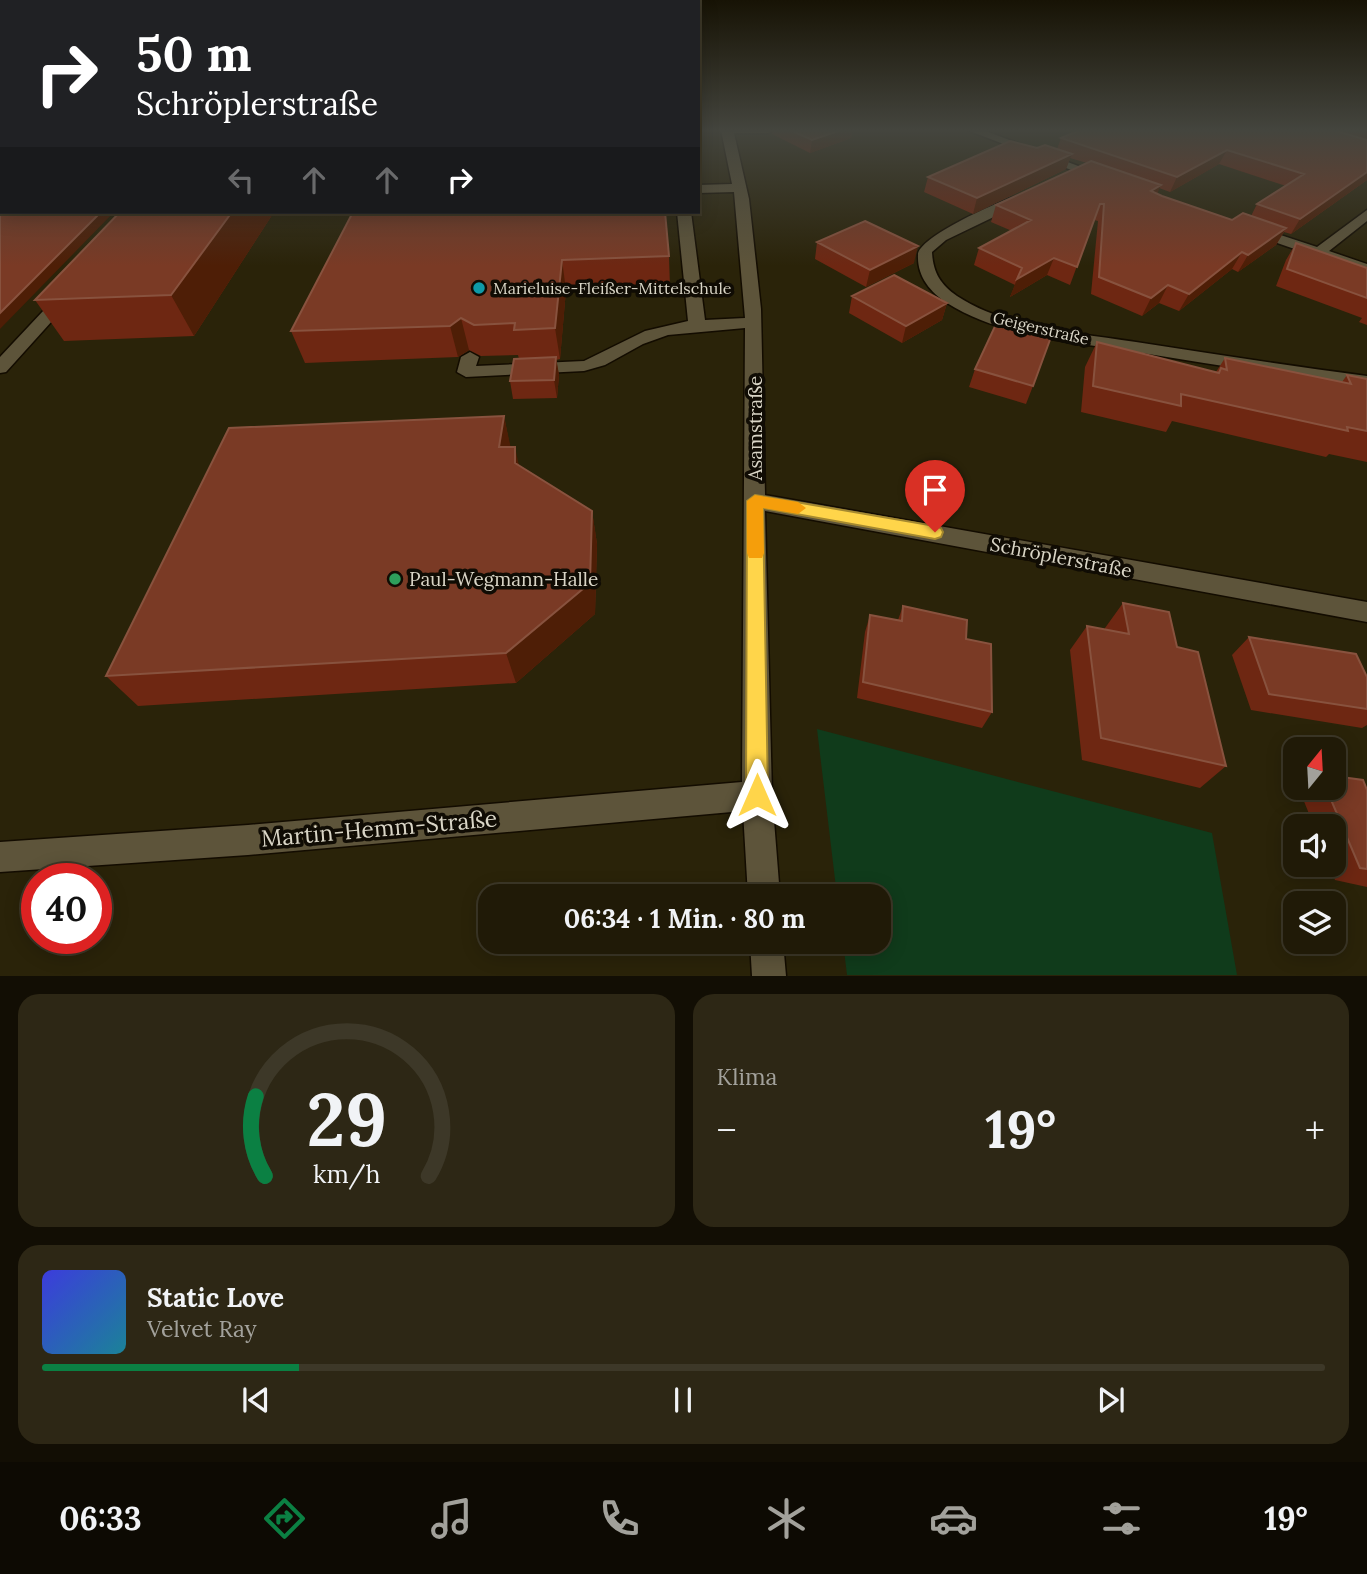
<!DOCTYPE html>
<html lang="de">
<meta charset="utf-8">
<style>
body{margin:0;font-family:Lora,serif;background:#2d2715;color:#f1f3f6;height:100vh;display:flex;flex-direction:column;font-size:26px;white-space:nowrap}
*{box-sizing:border-box;margin:0}
p{font-size:23px;color:#a2a19b}
.icon{flex:none;width:38px;height:38px;fill:none;stroke:currentColor;stroke-width:2;stroke-linecap:round;stroke-linejoin:round}
.map{position:relative;height:976px;overflow:hidden}
.side{display:flex;flex-direction:column;gap:18px;padding:18px;background:#120e04;flex:1}
.side>*{flex:none}
.top-card{position:absolute;left:0px;top:0px;width:700px;height:214px;box-shadow:0 4px 18px #0003,0 0 0 2px #3d3828;background:#202124;color:#fff;overflow:hidden}
.needle{width:46px;rotate:18deg}
.tools{position:absolute;left:1283px;top:737px;display:grid;gap:14px}
.tools a{display:grid;place-items:center;width:63px;height:63px;border-radius:14px;background:#201a07;box-shadow:0 4px 18px #0003,0 0 0 2px #3d3828;font-size:35px}
.speed{position:absolute;left:21px;top:863px;display:flex;gap:14px;font-size:35px;font-weight:700;text-align:center}
.speed>*{display:grid;place-content:center;width:91px;height:91px;border-radius:50%;background:#201a07;box-shadow:0 4px 18px #0003,0 0 0 2px #3d3828;line-height:1}
.speed .limit{border:10px solid #d22;background:#fff;color:#111}
.pin{position:absolute;display:grid;place-items:center;width:60px;height:60px;color:#fff;margin:-72px -30px;border-radius:50% 50% 50% 0;rotate:-45deg;box-shadow:0 0 7px #0007}
.pin .icon{rotate:45deg}
.me{position:absolute;width:77px;margin:-38px;rotate:0deg;stroke-linejoin:round;filter:drop-shadow(0 0 5px #0008)}
.turn{display:flex;align-items:center;gap:24px;height:147px;padding:0 21px;font-size:32px}
.turn .icon{width:91px;height:91px;stroke-width:2.5}
.turn b{display:block;font-size:49px;line-height:60px}
.lanes{display:flex;align-items:center;height:66px;padding:0 21px;background:#0003;justify-content:center;gap:35px;direction:ltr}
.lanes .off{opacity:.35}
.big{font-size:52px;font-weight:700;line-height:1.1}
.side .tile{flex:1;display:flex;flex-direction:column;justify-content:center;gap:10px;min-width:0;padding:0 24px;border-radius:21px;background:#2d2715}
.side .dial{align-items:center;gap:0}
.dial svg{height:182px;overflow:visible;fill:none;stroke:#3d3828;stroke-width:7;stroke-linecap:round;text-anchor:middle}
.dial text{fill:#f1f3f6;stroke:none}
.song{display:flex;align-items:center;gap:21px}
.cover{width:84px;height:84px;border-radius:10px;background:linear-gradient(135deg,hsl(240 70% 55%),hsl(190 70% 35%))}
.played{height:7px;border-radius:4px;background:linear-gradient(90deg,#0b8043 20%,#3d3828 20%)}
.keys{display:flex;justify-content:space-around;direction:ltr}
.heat{display:flex;justify-content:space-between;align-items:center;font-size:38px;direction:ltr}
.side .tiles{flex:1;display:grid;gap:18px;grid-template-columns:1fr 1fr}
.tile:last-child{grid-column:span 2}
.trip{position:absolute;left:478px;top:884px;width:413px;height:70px;border-radius:21px;background:#201a07;box-shadow:0 4px 18px #0003,0 0 0 2px #3d3828;font-weight:700;line-height:70px;text-align:center}
.tab-bar{display:flex;height:112px;justify-content:space-around;align-items:center;background:#0d0a03;color:#a2a19b}
.tab-bar .icon{width:49px;height:49px}
.tab-bar .current{color:#0b8043}
.tab-bar b{font-size:32px;color:#f1f3f6}
.map>svg:first-child{display:block}
.green{fill:#103b1b}
.lines{fill:none;stroke-linecap:round;stroke-linejoin:round}
.minor-casing{stroke:#130c00;stroke-width:3}
.minor{fill:#5d543a;fill-rule:evenodd}
.wall{fill:#6e2712;fill-rule:evenodd}
.shaded-wall{fill:#4e1e06}
.building{fill:#7a3a25;stroke:#88523e;stroke-width:2}
.route{fill:#ffd54a;stroke:#a68a30;stroke-width:2}
.slow{fill:#f59e0b}
.culture-dot{fill:#0f9aa8;stroke:#100c04;stroke-width:2.5}
.leisure-dot{fill:#2e9e5b;stroke:#100c04;stroke-width:2.5}
.labels{text-anchor:middle;dominant-baseline:central;stroke-width:7;stroke-linejoin:round;paint-order:stroke}
.far-poi-label{font-size:16px;fill:#d9d5c6;stroke:#100c04;text-anchor:start}
.far-street-label{font-size:16px;fill:#d9d5c6;stroke:#100c04}
.street-label{font-size:19px;fill:#d9d5c6;stroke:#100c04}
.poi-label{font-size:19px;fill:#d9d5c6;stroke:#100c04;text-anchor:start}
.near-street-label{font-size:23px;fill:#d9d5c6;stroke:#100c04}
</style>
<div class="map">
<svg width="1367" height="976" viewBox="0 0 1367 976">
<rect width="100%" height="100%" fill="#2a2309"/>
<!-- green -->
<path class="green" d="M817,729L1212,833L1237,975H847L843,942H878V896H837Z"/>
<g class="lines">
<defs>
<path id="minor" d="M721,130H774L768,133H734L749,199L761,309L765,495L1367,602V622L765,511L772,795L780,896H748L743,811L248,855L0,872V842L248,825L742,782L745,328L668,335L643,344L605,365L584,371L466,377L457,372L461,357L470,352L479,357L476,366L584,361L645,331L688,321L677,212H691L705,320L745,318L734,192L698,193V185L732,184Z
M967,130H983L1110,178L1104,182L1100,181Z
M1020,195L1025,196V202L946,240L932,252C933,272 940,284 957,296C1007,329 1078,333 1136,342C1213,354 1290,366 1367,376V388C1290,376 1213,365 1136,352C1074,342 1000,337 947,303C930,292 917,276 918,255C918,237 1001,200 1020,195Z
M1367,210V221L1329,251L1367,264V274L1248,233L1246,230L1253,226L1317,247Z
M65,292L73,297L71,300L6,372L0,373V357L59,294Z
M750,942H783L786,976H752Z"/>
</defs>
<!-- minor casing -->
<use href="#minor" class="minor-casing"/>
<!-- minor -->
<use href="#minor" class="minor"/>
</g>
<!-- wall -->
<path class="wall" d="M772,130H852L851,138L810,153L772,134Z
M1080,130H1367V180L1291,234L1284,232L1276,245L1238,272L1232,269L1179,311L1159,303L1142,316L1091,294L1098,221L1094,220L1070,285L1047,275L1010,297L1015,285L974,265L979,248L1012,231L991,222L996,205L1087,163L1070,158L1066,169L973,214L924,192L928,177L1037,148L1057,149L1061,138ZM1219,164L1286,186L1257,204L1251,216L1232,220L1157,194L1159,188L1170,192Z
M120,212H274L194,336L64,341L35,300Z
M353,212L669,256L670,287L566,290L560,359L556,360L559,375L557,398L513,399L510,381L519,359L518,355L481,356L469,350L458,357L305,363L291,331Z
M817,242L914,263L866,287L815,259Z
M1296,243L1367,268V325L1359,322L1362,318L1276,286L1286,260Z
M852,296L947,303L942,320L902,343L849,313Z
M1097,342L1216,372L1225,358L1342,382L1347,375L1367,379V462L1329,454L1326,457L1172,421L1166,432L1081,412L1085,367Z
M975,369L1033,386L1026,404L969,387Z
M504,416L510,447L519,465L592,511L597,544L595,614L516,683L138,706L106,676Z
M1123,603L1177,647L1226,766L1200,788L1082,760L1070,650L1087,626L1105,629V628Z
M903,606L966,639L992,712L982,728L857,698L865,632L870,615L898,620Z
M1249,637L1367,677V725L1362,728L1251,710L1232,655Z
M1301,788H1334L1367,790V887L1335,880L1329,864H1334V826H1314L1299,789Z"/>
<!-- shaded-wall -->
<path class="shaded-wall" d="M841,130H852L851,138L810,153L812,140Z
M1227,150L1219,164L1170,192L1177,177Z
M1072,154L1066,169L973,214L977,198Z
M1367,172V180L1291,234L1300,219Z
M1161,185L1154,201L1151,191Z
M101,212H114L0,329V313Z
M232,212H274L194,336L171,295Z
M1286,228L1276,245L1238,272L1248,255Z
M918,246L914,263L866,287L870,270Z
M1242,252L1232,269L1179,311L1189,294Z
M1054,258L1047,275L1010,297L1017,279Z
M562,260L566,290L560,359L555,328Z
M1168,285L1159,303L1142,316L1151,298Z
M947,303L942,320L902,343L906,326Z
M461,318L469,350L458,357L450,326Z
M556,357L559,375L557,398L554,380Z
M504,416L511,449L499,447Z
M515,447L522,480L515,463Z
M592,511L597,544L595,614L516,683L506,653Z"/>
<!-- building -->
<path class="building" d="M0,130H2V212H101L0,313Z
M790,130H841L812,140Z
M1080,130H1333L1367,140V172L1300,219L1257,204L1304,174L1227,150L1177,177L1061,138Z
M1010,141L1037,148L1045,145L1072,154L977,198L928,177Z
M1091,161L1161,185L1151,191L1162,196L1232,220L1243,213L1286,228L1248,255L1242,252L1189,294L1168,285L1151,298L1099,277L1104,204H1100L1077,267L1054,258L1017,279L1022,268L979,248L1031,220L996,205Z
M120,212H232L171,295L35,300Z
M353,212H665L669,256L562,260L555,328L514,330L515,323L474,325L461,318L450,326L291,331Z
M865,221L918,246L870,270L817,242Z
M1296,243L1367,268V298L1287,269Z
M894,275L947,303L906,326L852,296Z
M997,322L1051,337L1033,386L975,369Z
M1097,342L1219,373L1221,368L1227,370L1225,358L1351,384L1347,375L1367,379V431L1347,427L1348,431L1181,394V406L1093,386Z
M556,357L554,380L510,381L514,359Z
M504,416L499,447H515V463L592,511L590,583L506,653L106,676L229,428Z
M1123,603L1169,612L1177,647L1198,652L1226,766L1101,738L1087,626L1129,634Z
M903,606L967,620L966,639L991,644L992,712L863,682L870,615L902,621Z
M1249,637L1356,654L1367,677V709L1269,694Z
M1334,776L1363,780L1367,790V869L1360,868L1326,788H1334Z"/>
<!-- sky -->
<linearGradient id="sky" x2="0" y2="1"><stop stop-color="#171305"/><stop offset="0.49" stop-color="#44453e"/><stop offset="1" stop-color="#44453e" stop-opacity="0"/></linearGradient>
<rect width="1367" height="266" fill="url(#sky)"/>
<!-- route -->
<path class="route" d="M755,495L935,526L941,528L943,532L941,537L935,539L763,508L768,795L765,803L757,806L750,803L746,795L747,501Z"/>
<!-- slow -->
<path class="slow" d="M755,495L798,502L806,508L798,514L763,508L764,553L762,558H749L747,553V501Z"/>
<!-- markers -->
<circle class="culture-dot" cx="479" cy="288" r="7"/>
<circle class="leisure-dot" cx="395" cy="579" r="7"/>
<g class="labels">
<!-- far-poi labels -->
<g class="far-poi-label">
<text x="493" y="288">Marieluise-Fleißer-Mittelschule</text>
</g>
<!-- far-street labels -->
<g class="far-street-label">
<text transform="translate(1041 328) rotate(13)">Geigerstraße</text>
</g>
<!-- street labels -->
<g class="street-label">
<text transform="translate(755 428) rotate(-90)">Asamstraße</text>
<text transform="translate(1061 557) rotate(11)">Schröplerstraße</text>
</g>
<!-- poi labels -->
<g class="poi-label">
<text x="409" y="579">Paul-Wegmann-Halle</text>
</g>
<!-- near-street labels -->
<g class="near-street-label">
<text transform="translate(379 828) rotate(-5)">Martin-Hemm-Straße</text>
</g>
</g>
</svg>
<div class="tools">
<a><svg class="needle" viewBox="-14 -14 28 28"><path d="M0-13l5 13h-10z" fill="#e53935"/><path d="M0 13l5-13h-10z" fill="#a2a19b"/></svg></a>
<a><svg class="icon" aria-label="sound" viewBox="0 0 24 24"><path d="M4 9h4l5-4v14l-5-4H4zM17 9q2 3 0 6"/></svg></a>
<a><svg class="icon" aria-label="layers" viewBox="0 0 24 24"><path d="M12 4l9 5-9 5-9-5zM3 14l9 5 9-5"/></svg></a>
</div>
<div class="speed"><div class="limit">40</div></div>
<div class="pin" style="left:935px;top:532px;background:#d93025"><svg class="icon" aria-label="arrive" viewBox="0 0 24 24"><path d="M6 21V4h12l-3 4 3 4H6"/></svg></div>
<svg class="me" style="left:757px;top:795px" viewBox="-20 -20 40 40"><path d="M0-17L14 15 0 8-14 15z" fill="#ffd54a" stroke="#fff" stroke-width="4"/></svg>
<div class="trip">06:34 · 1 Min. · 80 m</div>
<div class="top-card">
<div class="turn"><svg class="icon" aria-label="right" viewBox="0 0 24 24"><path d="M7 20v-9h11M14 6l5 5-5 5"/></svg><div><b>50 m</b>Schröplerstraße</div></div>
<div class="lanes"><svg class="icon off" aria-label="left" viewBox="0 0 24 24"><path d="M17 20v-9H6M10 6l-5 5 5 5"/></svg><svg class="icon off" aria-label="ahead" viewBox="0 0 24 24"><path d="M12 20V5M6 11l6-6 6 6"/></svg><svg class="icon off" aria-label="ahead" viewBox="0 0 24 24"><path d="M12 20V5M6 11l6-6 6 6"/></svg><svg class="icon" aria-label="right" viewBox="0 0 24 24"><path d="M7 20v-9h11M14 6l5 5-5 5"/></svg></div>
</div>
</div>
<section class="side">
<div class="tiles">
<div class="tile dial"><svg viewBox="0 0 100 80">
<path d="M14 69A42 42 0 1 1 86 69"/>
<path d="M14 69A42 42 0 0 1 10 34" stroke="#0b8043"/>
<text x="50" y="56" font-size="32" font-weight="700">29</text>
<text x="50" y="72" font-size="11">km/h</text>
</svg></div>
<div class="tile"><p>Klima</p>
<div class="heat"><a>−</a><b class="big">19°</b><a>+</a></div>
</div>
<div class="tile">
<div class="song"><i class="cover"></i><div><b>Static Love</b><p>Velvet Ray</p></div></div>
<div class="played"></div>
<div class="keys"><svg class="icon" aria-label="previous" viewBox="0 0 24 24"><path d="M18 5L8 12l10 7zM5 5v14"/></svg><svg class="icon" aria-label="pause" viewBox="0 0 24 24"><path d="M8 5v14M16 5v14"/></svg><svg class="icon" aria-label="next" viewBox="0 0 24 24"><path d="M6 5l10 7-10 7zM19 5v14"/></svg></div>
</div>
</div>
</section>
<nav class="tab-bar">
<b>06:33</b>
<svg class="icon current" aria-label="directions" viewBox="0 0 24 24"><path d="M12 3l9 9-9 9-9-9zM9 14v-3h6M13 9l2 2-2 2"/></svg>
<svg class="icon" aria-label="music" viewBox="0 0 24 24"><path d="M9 18V5l10-2v13"/><circle cx="6" cy="18" r="3"/><circle cx="16" cy="16" r="3"/></svg>
<svg class="icon" aria-label="phone" viewBox="0 0 24 24"><path d="M5 4h4l2 5-3 2q2 4 5 5l2-3 5 2v4C11 20 4 13 5 4z"/></svg>
<svg class="icon" aria-label="climate" viewBox="0 0 24 24"><path d="M12 3v18M4 7l16 10M4 17L20 7"/></svg>
<svg class="icon" aria-label="car" viewBox="0 0 24 24"><path d="M5 17H2v-5l4-1 3-4h7l3 4 3 1v5h-3M9 17h6M6 11h13"/><circle cx="7" cy="17" r="2"/><circle cx="17" cy="17" r="2"/></svg>
<svg class="icon" aria-label="filters" viewBox="0 0 24 24"><path d="M4 7h16M4 17h16"/><circle cx="9" cy="7" r="2"/><circle cx="15" cy="17" r="2"/></svg>
<b>19°</b>
</nav>
